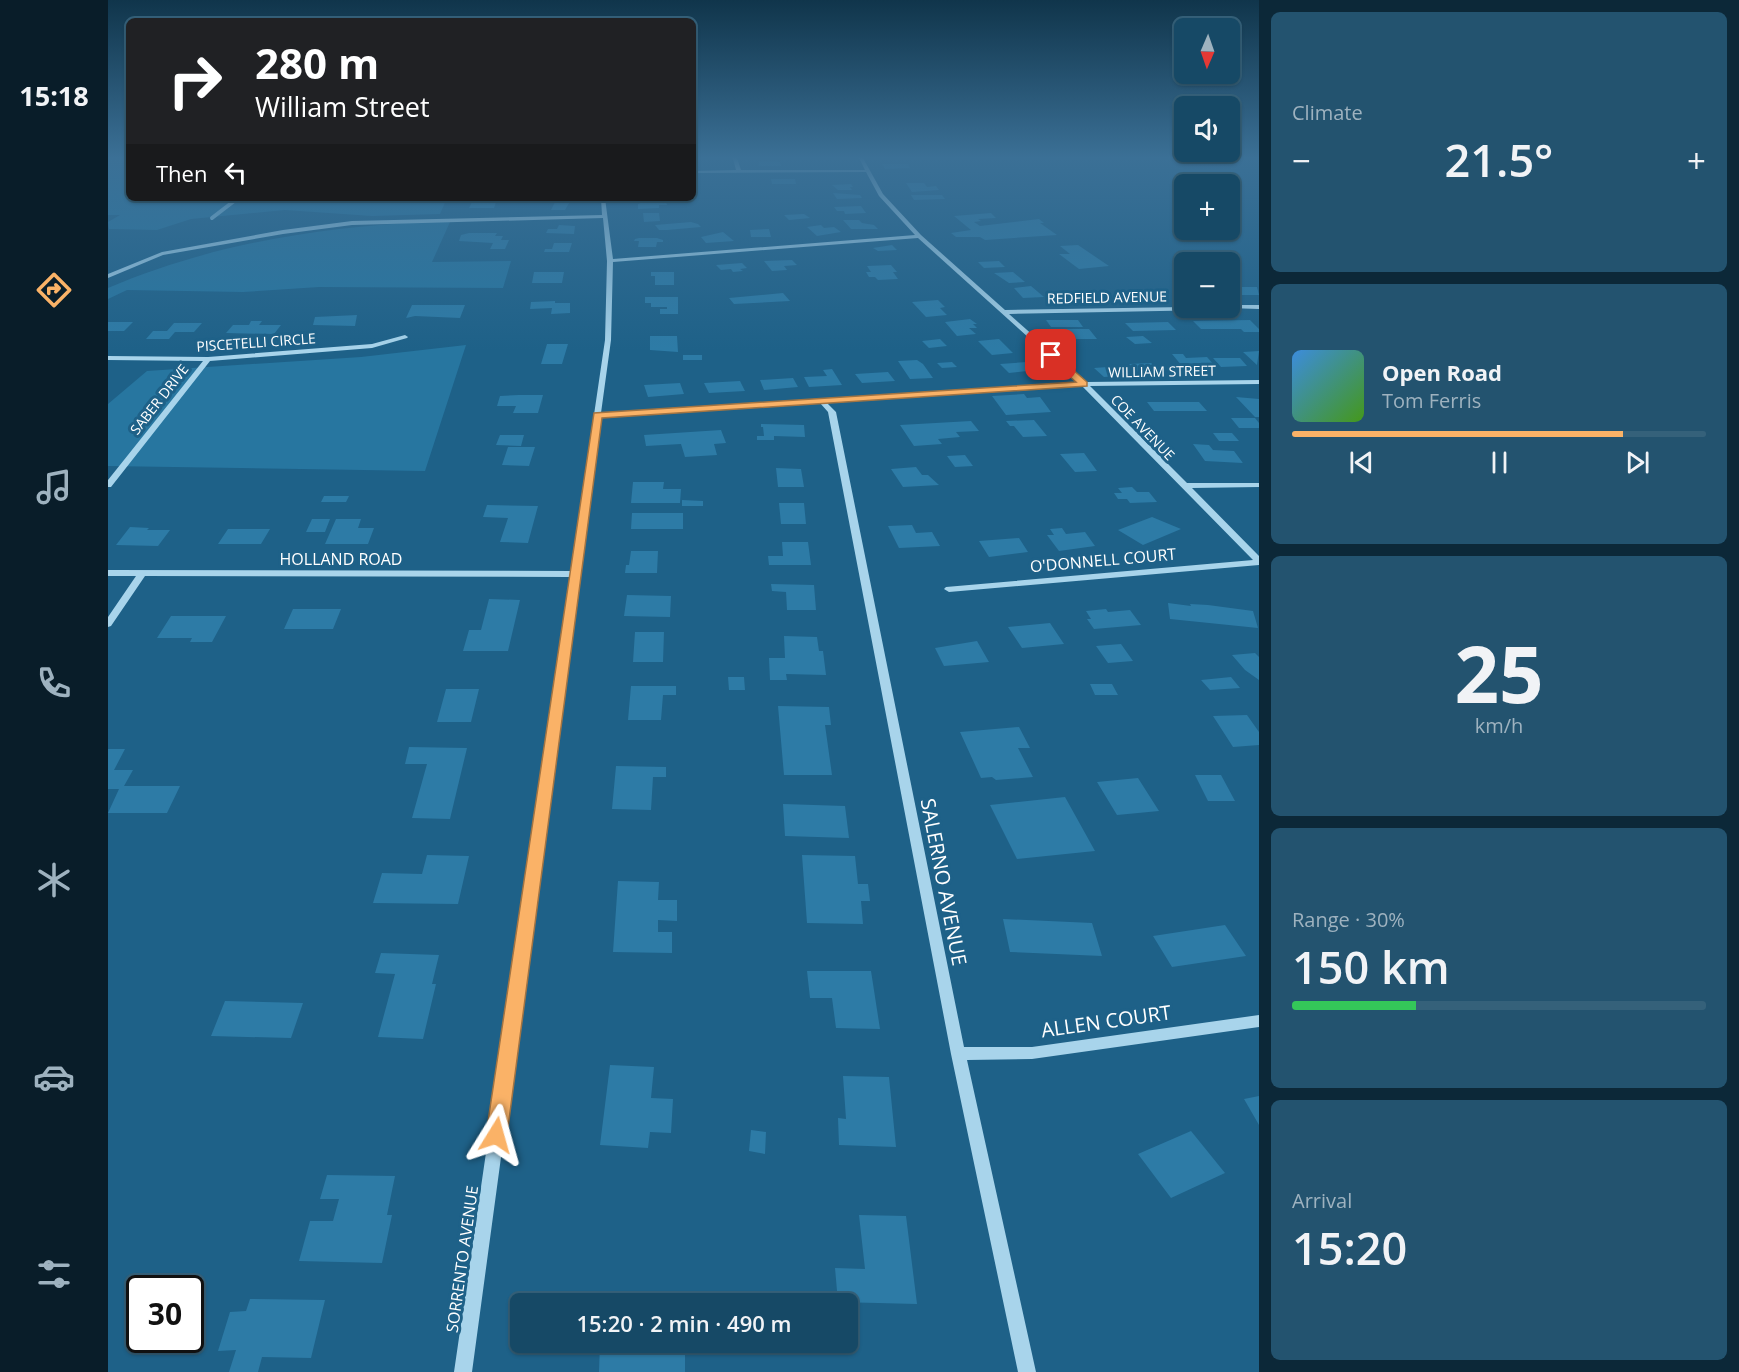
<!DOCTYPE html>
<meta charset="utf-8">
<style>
body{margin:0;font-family:"Open Sans",sans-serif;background:#23536f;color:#f1f3f6;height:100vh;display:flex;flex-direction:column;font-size:22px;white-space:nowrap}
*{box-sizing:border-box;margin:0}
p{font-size:20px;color:#9eb2bf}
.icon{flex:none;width:33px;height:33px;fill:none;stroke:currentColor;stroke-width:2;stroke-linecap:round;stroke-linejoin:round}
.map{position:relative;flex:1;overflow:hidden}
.panel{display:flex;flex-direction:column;gap:12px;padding:12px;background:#0c2838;width:480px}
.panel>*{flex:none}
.top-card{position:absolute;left:18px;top:18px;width:570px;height:183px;border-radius:9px;box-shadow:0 2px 4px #0004,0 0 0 2px #35617a;background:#202124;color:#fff;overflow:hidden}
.needle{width:39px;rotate:182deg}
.fabs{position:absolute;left:1066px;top:18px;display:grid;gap:12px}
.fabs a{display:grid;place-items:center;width:66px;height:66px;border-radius:9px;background:#164966;box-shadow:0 2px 4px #0004,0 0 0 2px #35617a;font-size:30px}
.speed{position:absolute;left:18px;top:1275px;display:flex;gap:12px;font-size:30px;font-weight:700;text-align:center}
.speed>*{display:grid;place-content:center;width:78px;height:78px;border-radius:50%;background:#164966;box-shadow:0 2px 4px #0004,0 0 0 2px #35617a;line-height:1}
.speed .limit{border:3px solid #111;border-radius:9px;background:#fff;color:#111}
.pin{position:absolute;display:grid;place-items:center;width:51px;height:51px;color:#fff;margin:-26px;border-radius:12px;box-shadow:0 3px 9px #0006}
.me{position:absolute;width:66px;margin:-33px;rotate:8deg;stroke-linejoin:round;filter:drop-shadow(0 0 4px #0008)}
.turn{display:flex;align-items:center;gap:21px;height:126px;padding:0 30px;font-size:27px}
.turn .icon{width:78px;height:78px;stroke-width:2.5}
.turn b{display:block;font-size:42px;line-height:51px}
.then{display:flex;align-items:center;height:57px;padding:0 30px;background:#0003;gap:12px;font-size:22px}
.big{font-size:45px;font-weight:600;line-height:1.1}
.panel .widget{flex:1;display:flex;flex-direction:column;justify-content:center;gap:9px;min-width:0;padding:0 21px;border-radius:9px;background:#23536f}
.panel .dial{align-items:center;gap:0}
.dial b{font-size:78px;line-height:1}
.song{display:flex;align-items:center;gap:18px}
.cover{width:72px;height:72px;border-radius:9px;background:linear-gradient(135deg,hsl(210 70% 55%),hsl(100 70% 35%))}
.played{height:6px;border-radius:3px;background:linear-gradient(90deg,#fab267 80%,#35617a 80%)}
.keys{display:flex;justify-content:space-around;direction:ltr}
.heat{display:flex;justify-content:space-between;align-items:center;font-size:33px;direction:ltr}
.charge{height:9px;border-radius:4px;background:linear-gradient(90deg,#34c759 30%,#35617a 0)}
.trip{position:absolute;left:402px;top:1293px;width:348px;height:60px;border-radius:9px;background:#164966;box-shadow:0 2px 4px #0004,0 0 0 2px #35617a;font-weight:600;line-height:60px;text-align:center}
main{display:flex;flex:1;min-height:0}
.menu{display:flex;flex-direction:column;width:108px;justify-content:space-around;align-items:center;background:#091d29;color:#9eb2bf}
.menu .icon{width:42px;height:42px}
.menu .selected{color:#fab267}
.menu b{font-size:27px;color:#f1f3f6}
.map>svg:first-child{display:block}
.green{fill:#2776a0}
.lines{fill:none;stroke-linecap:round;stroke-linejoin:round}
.stream{stroke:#9bd1ed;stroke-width:4}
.building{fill:#2d7ba6}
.minor{fill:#a8d4eb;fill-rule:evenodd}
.route{fill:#fab267;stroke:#a27443;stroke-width:1.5}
.labels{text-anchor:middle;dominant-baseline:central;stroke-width:6;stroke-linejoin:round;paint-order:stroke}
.far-street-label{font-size:14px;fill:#fff;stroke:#1e6188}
.street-label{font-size:16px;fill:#fff;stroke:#1e6188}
.near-street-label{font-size:20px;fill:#fff;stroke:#1e6188}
</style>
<main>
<nav class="menu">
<b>15:18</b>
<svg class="icon selected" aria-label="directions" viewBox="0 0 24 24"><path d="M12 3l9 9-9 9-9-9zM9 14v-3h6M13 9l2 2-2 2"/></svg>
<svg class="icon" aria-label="music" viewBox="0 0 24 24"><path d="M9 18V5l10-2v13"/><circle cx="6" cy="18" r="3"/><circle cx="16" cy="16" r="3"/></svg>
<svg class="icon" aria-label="phone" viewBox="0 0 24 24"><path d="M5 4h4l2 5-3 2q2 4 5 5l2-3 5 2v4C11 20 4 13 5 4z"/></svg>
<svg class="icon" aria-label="climate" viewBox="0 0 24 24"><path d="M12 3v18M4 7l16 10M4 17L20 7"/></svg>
<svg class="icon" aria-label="car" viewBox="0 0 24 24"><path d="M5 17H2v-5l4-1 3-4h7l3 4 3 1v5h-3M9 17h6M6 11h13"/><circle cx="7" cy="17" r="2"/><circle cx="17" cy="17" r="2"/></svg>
<svg class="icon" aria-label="filters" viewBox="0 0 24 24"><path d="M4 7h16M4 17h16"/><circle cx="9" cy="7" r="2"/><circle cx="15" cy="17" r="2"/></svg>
</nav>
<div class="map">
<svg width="1151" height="1372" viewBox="0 0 1151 1372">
<rect width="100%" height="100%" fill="#1e6188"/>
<!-- green -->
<path class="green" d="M0,158H21V198H339L332,214L264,216L177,210L83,219L49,230L1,229L0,222L12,215H0Z
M314,222H342L324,262L403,261L395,288L211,287L135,292L19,290L0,299V288C101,245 205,228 314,222Z
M358,345L317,471L0,466V404L39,371L253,357Z"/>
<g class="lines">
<!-- stream -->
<path class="stream" d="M104,218L130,198"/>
</g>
<!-- building -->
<path class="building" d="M651,161L672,162L673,166H651Z
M774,164H800L802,168L777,169Z
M1072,177H1102L1108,181H1101L1105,184L1111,182L1114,184H1084Z
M663,179H687L688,184H664Z
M798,183H816L819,187L828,186L831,190L804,192Z
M743,184L745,187H742L744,190H730L724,185Z
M725,193L752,195L754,198L729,199Z
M803,195H834L837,199L806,200Z
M449,198H464L457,210H443Z
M537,198H553V201H558L559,205H551V208L530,209V204L537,201Z
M364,202H388L386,208H361Z
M753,206L758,213L737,214L736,211H729L726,207Z
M535,213H551L552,221L536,222Z
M883,213L888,218L870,219L873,221L866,222L872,226L931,219L936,223H932L949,235L877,240L872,237H848L843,233L863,230L846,216Z
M696,214L702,218L681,220L676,215Z
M735,220H751L754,223L766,225L770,229H743Z
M583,222L590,224L593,227L559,230H551L547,225Z
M451,225L467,226L466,234L438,233L440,229H449Z
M713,225L716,228L726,227L733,232L709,236L699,227Z
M661,229L663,237H643L642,230Z
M615,232L626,241L598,243L593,237Z
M361,233H389L387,236H395L393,240H401L397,249H382L385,243L351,241L353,235Z
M549,238L555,240V242H549L548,247H530L531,241H526L527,239L531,238Z
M446,243H464L461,252H436L437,249H444Z
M784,245L789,250L770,251L765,248Z
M970,245L1001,266L971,269L951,254H962L952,246Z
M684,260L689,265L676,266L679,270L664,271L656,261Z
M891,261L897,267L876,268L870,262Z
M634,263L639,268L632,269L635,271L625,272L623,269L613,270L608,265Z
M783,265L789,272H785L790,279L770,280L767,277H761L758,272H763L759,266Z
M426,272H456L454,283H424Z
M543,272H566V285H547V276H543Z
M905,272L917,282L901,283L886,273Z
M923,286L936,297L915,298L906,288Z
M1122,287H1149L1151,295H1122Z
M675,293L682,301L626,304L621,298Z
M537,297H570V314H552V309H559V307H543V303H537Z
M830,300L837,307L832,308L839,315L818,317L804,302Z
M447,301V303H462V313L443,314L444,308L422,309L423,302Z
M304,305H357L352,318L307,316L298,318Z
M249,315L247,326L205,325L207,317Z
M862,319L869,324H865L869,328H861L868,334L849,336L837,322Z
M938,320H970L975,327H943Z
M1142,320L1151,329V332H1136L1133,329H1093L1085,321Z
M143,321H154L151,325H173L166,334L118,333L125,325H141Z
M0,322H25L16,331H0Z
M1060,322L1068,330L1025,331L1017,323Z
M66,323H94L86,332H67L61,339H38L45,331H59Z
M943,329H981L989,339H963L961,336H948Z
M542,336H569L570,352L542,350Z
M1035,336L1044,343L1027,344L1018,337Z
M832,339L839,346L821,348L814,341Z
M891,339L905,353L884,355L870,341Z
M439,344H460L454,364H433Z
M1151,351L1149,365L1135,352Z
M1064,354H1075L1078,358L1099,357L1107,366H1074Z
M575,355H594V360H575Z
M1105,358H1132L1139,366L1113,367Z
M809,360L815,364L825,378L802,379L790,361Z
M844,362L849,367L834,368L829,363Z
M919,362L928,370L901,373L892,364Z
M1043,363L1053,371L1030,372L1021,364Z
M1013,366L1025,375L996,377L986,368Z
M724,369L734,385L701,387L696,377L719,376L715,370Z
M780,372L787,381L754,383L747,374Z
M685,378L690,387L656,390L652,380Z
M632,381L637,391L601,393L596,383Z
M572,383L576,394L540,397L536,385Z
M916,394L919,398L932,397L943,412L898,415L884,396Z
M411,395H435L430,413H405L408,406H389L392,396Z
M1128,397L1151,399V417H1147Z
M1039,402H1091L1099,411H1046Z
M1123,418H1147L1151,423V428H1131Z
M926,420L939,436L915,437L906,426H902L898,421Z
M863,421L871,431L848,432L852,437L830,439L834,444L806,446L792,425Z
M653,424L696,425L697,437L666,436V440H649V436H656L655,427H653Z
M613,430L618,443L606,444L609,455L577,457L573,444L538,446L536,435Z
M1105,433H1124L1131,441H1111Z
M392,435H416L413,446L388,445Z
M1085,444L1101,445L1105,450L1126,451L1135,463L1097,461Z
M400,447H427L421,466L394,465Z
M976,453L989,471L967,472L952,454Z
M857,455L865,466L847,467L839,456Z
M808,467L814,475H820L831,485L795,487L783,469Z
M668,468L693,469L696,487H670Z
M525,482H556L555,489H573L572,503H523Z
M1024,487L1029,492H1041L1049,502L1022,503L1019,499H1010L1006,493H1014L1010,488Z
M216,496H241L238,502H213Z
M574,500L595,501V506H574Z
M671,503H696L698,524H673Z
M379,505L430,506L420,543L392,542L400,518L375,517Z
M524,513H575V529H523Z
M1044,517L1073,529L1035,545L1010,530Z
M204,519H222L217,532H198Z
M228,519H253L250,528H266L260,544H217Z
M804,525L808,533L824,532L832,546L791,548L780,526Z
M22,527L41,528L39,530H62L50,546L8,545Z
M954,528L958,534L977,532L987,546L951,551L939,535H946L942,529Z
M120,529H162L153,544H110Z
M911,538L920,552L881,557L871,541Z
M674,542H700L703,565H661L660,556H675Z
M523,551H550L549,573H517L518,565H521Z
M663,584L706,585L708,610H679L678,592L664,591Z
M519,595L563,596L562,617L516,616Z
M381,599L412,600L400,651H355L361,630H373Z
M1060,603L1083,606L1082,604L1100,605L1145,611L1150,628L1062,619Z
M185,609H233L225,629H176Z
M998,609L1000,612L1022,610L1033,625L986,629L979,619H983L978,611Z
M63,616H118L104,642H82L84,638H49Z
M942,623L956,644L914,648L900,627Z
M527,632H556L555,662H525Z
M676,636L709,637L711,651H715L718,675L678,674L679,680H662L661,658H677Z
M869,641L881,662L836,666L827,648Z
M1013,644L1025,661L1000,663L988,646Z
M1147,653L1151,657V680L1137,670L1124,655Z
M620,677H636L637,690H621Z
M1123,677L1132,688L1102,690L1093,680Z
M982,684H1004L1010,695H987Z
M523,686H568V695H555L553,720H520Z
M338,689H371L363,722H329Z
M670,706L721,707L723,725H717L724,775H676Z
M1139,715L1151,732V745L1125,747L1105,716Z
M911,727L922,748H910L925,777L888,780L884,777L873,778L852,732Z
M301,747L359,748L342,819L304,818L319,764H297Z
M0,749H17L6,770H25L16,786H72L59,813H0L11,789H0Z
M508,766L558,767V777H545L543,810L504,809Z
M1087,775H1113L1127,801H1100Z
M1030,778L1051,811L1009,815L989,782Z
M957,797L987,851L909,859L882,805Z
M675,804L737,806L741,838L677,836Z
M319,855L361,856L350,904L265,903L274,873L314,874Z
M694,855L747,856L750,884H760L762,901H753L755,924L699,923Z
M510,881L551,882L550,900H569V921L550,920V932H564V953L505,952Z
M895,919L984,923L994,956L902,952Z
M1117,925L1138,956L1064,967L1045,936Z
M273,953L331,955L324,984H328L315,1039L270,1037L287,974L267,973Z
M699,971H763L772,1029L728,1028L724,998H702Z
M117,1001L195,1003L183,1038L103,1036Z
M502,1065L546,1067L543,1098L565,1099L563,1133L542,1132L540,1148L492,1145Z
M735,1076L781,1077L788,1147L731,1145L730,1118L738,1119Z
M1151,1096V1125L1136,1099Z
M643,1130L658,1132L657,1154L641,1151Z
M1083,1131L1117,1173L1063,1198L1030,1154Z
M219,1175L287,1176L279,1215H284L274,1263L191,1261L202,1221H225L231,1199H212Z
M751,1215L798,1216L809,1304L730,1302L727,1268L757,1269Z
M142,1299L217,1300L203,1358L154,1357L150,1372H121L128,1350L110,1351L122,1312L138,1311Z
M495,1299H547V1304H494Z
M492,1342L577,1345V1372H491Z"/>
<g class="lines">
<!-- minor -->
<path class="minor" d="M625,158H629L633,170H757L751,158H755L775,194L813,235L897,310L1077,307L1107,308L1104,310L901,314L978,382L1151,380V384L982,386L1079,483H1151V487L1084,488L1151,556V565L841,592L836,589L838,587L1145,560L974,386L719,403L728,412L856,1047H924L1151,1015V1027L924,1059L859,1060L928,1372H910L843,1054L720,412L712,403L493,417L364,1372H346L462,577L37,576L3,626L0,627V617L28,576H0V570L463,571L497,340L499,261L495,218L244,225L175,234L55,255L0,278V274L54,252L175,230L244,221L494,215L493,198H497L505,259L807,235L771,196L758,172L585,173V171L628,170ZM810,238L970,382L493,413L503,340L505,262Z
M1122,305H1151V309L1120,308H1122Z
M297,335L300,337L299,338L264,348L102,361L3,487H0V480L95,361L0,360V356L100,357L264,344Z"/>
</g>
<!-- sky -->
<linearGradient id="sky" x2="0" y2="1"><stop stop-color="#10354b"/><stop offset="0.45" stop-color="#3b7096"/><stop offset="1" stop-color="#3b7096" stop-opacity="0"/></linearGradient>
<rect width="1151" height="350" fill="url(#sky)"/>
<!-- route -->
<path class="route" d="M940,353H946L979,382V386L494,418L399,1135L396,1142L388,1145L381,1142L378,1135L486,413L968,382L940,357Z"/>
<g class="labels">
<!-- far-street labels -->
<g class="far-street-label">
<text transform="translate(999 297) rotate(-1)">REDFIELD AVENUE</text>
<text transform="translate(148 342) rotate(-4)">PISCETELLI CIRCLE</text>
<text transform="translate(1054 371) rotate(-1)">WILLIAM STREET</text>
<text transform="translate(51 399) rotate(-52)">SABER DRIVE</text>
<text transform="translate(1035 427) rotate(46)">COE AVENUE</text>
</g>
<!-- street labels -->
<g class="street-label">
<text x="233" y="559">HOLLAND ROAD</text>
<text transform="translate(995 560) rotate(-5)">O'DONNELL COURT</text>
<text transform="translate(354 1259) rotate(-82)">SORRENTO AVENUE</text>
</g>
<!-- near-street labels -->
<g class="near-street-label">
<text transform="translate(836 882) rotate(79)">SALERNO AVENUE</text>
<text transform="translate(998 1021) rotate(-8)">ALLEN COURT</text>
</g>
</g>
</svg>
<div class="fabs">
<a><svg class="needle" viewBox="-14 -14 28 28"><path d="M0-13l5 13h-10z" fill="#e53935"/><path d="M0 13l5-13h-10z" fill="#9eb2bf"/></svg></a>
<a><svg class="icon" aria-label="sound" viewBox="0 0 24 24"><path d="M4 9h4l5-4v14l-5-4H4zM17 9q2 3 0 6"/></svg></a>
<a>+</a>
<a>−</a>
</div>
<div class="speed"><div class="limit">30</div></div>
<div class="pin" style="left:943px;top:355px;background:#d93025"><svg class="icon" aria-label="arrive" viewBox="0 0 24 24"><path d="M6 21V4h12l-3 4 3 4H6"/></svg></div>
<svg class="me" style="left:388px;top:1135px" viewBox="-20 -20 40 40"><path d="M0-17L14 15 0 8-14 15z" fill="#fab267" stroke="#fff" stroke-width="4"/></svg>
<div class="trip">15:20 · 2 min · 490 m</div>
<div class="top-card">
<div class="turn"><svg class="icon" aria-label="right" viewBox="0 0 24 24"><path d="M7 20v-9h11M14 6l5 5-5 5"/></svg><div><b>280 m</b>William Street</div></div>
<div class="then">Then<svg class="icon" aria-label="left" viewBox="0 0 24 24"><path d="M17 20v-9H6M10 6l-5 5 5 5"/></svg></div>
</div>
</div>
<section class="panel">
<div class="widget"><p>Climate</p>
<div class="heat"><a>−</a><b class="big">21.5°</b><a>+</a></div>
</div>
<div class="widget">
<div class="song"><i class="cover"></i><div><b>Open Road</b><p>Tom Ferris</p></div></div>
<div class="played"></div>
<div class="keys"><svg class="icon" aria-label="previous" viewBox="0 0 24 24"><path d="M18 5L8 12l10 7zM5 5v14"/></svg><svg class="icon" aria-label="pause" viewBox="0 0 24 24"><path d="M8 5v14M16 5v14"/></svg><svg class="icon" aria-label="next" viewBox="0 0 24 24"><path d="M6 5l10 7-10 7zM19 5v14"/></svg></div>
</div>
<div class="widget dial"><b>25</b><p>km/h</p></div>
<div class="widget"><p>Range · 30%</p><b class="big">150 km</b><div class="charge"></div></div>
<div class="widget"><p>Arrival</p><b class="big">15:20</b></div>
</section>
</main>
